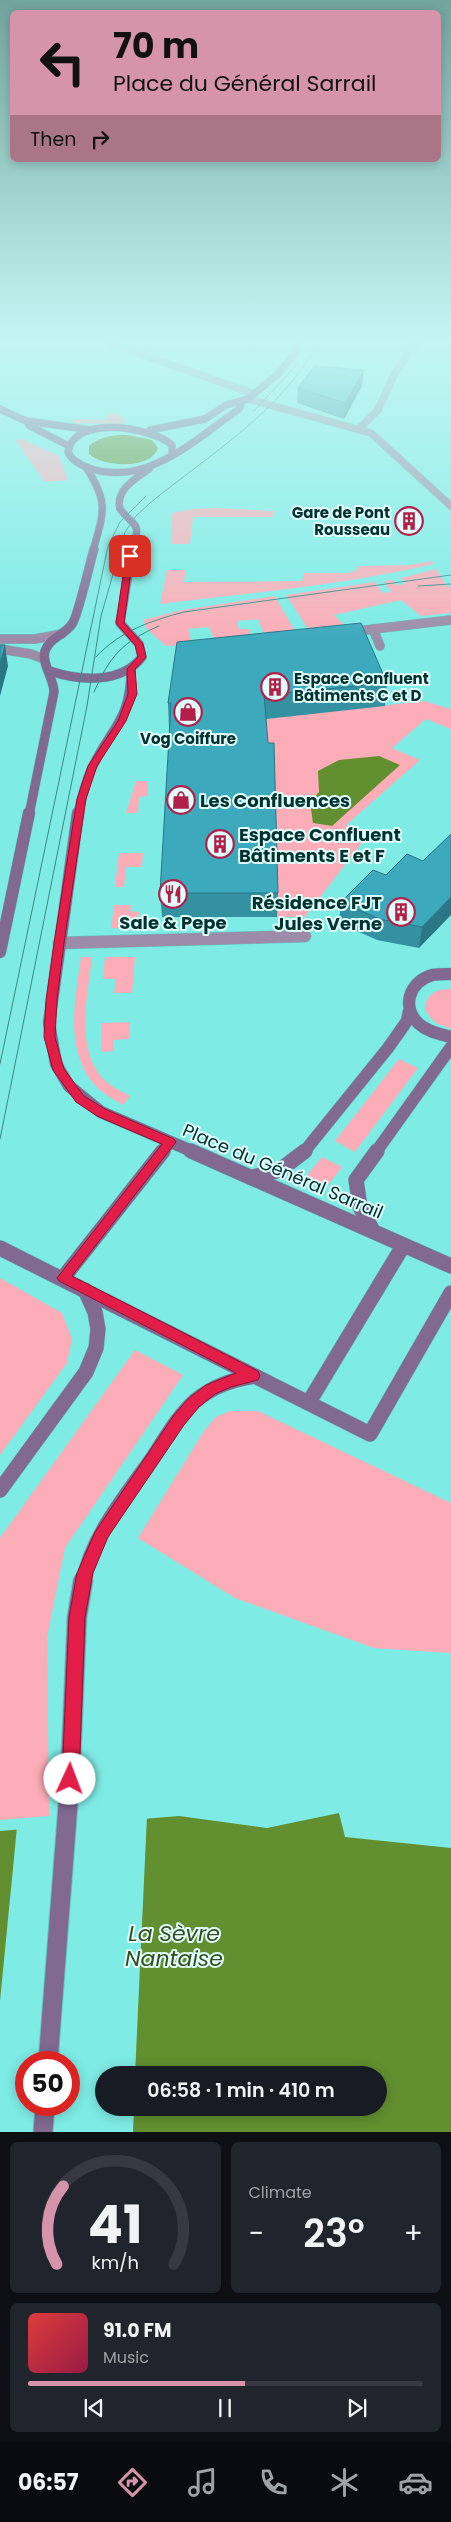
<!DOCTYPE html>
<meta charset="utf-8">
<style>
body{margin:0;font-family:Poppins,sans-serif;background:#20242c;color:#f1f3f6;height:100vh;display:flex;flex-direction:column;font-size:19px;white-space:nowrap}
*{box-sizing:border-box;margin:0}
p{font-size:16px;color:#9ea1a6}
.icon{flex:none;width:28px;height:28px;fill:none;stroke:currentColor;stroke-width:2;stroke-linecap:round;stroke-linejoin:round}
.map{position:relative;height:2132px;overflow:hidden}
.side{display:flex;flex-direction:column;gap:10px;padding:10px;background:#0d0f14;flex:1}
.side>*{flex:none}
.hud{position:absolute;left:10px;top:10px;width:431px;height:152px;border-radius:8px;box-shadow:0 2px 12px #0003;background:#d594a9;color:#111;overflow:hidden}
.speed{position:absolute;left:15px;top:2051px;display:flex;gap:10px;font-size:25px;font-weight:700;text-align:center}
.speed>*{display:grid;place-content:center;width:65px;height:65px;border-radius:50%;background:#171b24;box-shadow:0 2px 12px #0003;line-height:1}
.speed .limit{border:8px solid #d22;background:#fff;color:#111}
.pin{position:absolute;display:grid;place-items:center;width:42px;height:42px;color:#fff;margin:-21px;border-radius:10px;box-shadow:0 2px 8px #0006}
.me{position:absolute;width:55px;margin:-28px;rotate:2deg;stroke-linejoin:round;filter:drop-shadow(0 0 4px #0008)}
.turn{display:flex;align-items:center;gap:18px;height:105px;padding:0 20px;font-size:22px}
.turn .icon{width:65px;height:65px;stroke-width:2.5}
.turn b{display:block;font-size:35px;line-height:42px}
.then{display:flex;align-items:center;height:48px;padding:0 20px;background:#0003;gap:10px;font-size:19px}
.big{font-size:38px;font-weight:600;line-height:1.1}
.side .card{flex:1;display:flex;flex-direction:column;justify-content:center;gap:8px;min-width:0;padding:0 18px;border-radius:8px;background:#20242c}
.side .dial{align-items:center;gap:0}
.dial svg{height:130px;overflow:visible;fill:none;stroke:#363941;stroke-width:7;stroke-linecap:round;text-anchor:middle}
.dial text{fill:#f1f3f6;stroke:none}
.song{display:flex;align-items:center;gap:15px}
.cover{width:60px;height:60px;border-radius:8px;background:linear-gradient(135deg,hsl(0 70% 55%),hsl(340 70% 35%))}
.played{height:5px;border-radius:2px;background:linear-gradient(90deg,#d594a9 55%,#363941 55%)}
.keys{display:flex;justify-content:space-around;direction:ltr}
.heat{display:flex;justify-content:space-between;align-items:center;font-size:28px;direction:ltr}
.side .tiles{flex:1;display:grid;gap:10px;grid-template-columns:1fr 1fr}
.card:last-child{grid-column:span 2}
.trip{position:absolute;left:95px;top:2066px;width:292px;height:50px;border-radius:25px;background:#171b24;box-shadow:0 2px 12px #0003;font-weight:600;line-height:50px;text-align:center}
.dock{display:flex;height:80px;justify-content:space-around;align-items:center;background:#090b0e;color:#9ea1a6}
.dock .icon{width:35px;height:35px}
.dock .selected{color:#d594a9}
.dock b{font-size:22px;color:#f1f3f6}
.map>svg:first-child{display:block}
.green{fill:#fcadb7}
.water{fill:#628f30;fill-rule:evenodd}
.pier{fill:#7eebe5;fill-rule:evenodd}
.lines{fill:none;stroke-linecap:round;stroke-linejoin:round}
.street-far2-casing{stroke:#65c6c1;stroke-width:8}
.street-far1-casing{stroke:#65c6c1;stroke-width:10}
.street-casing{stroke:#65c6c1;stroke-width:13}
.secondary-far4-casing{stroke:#65c6c1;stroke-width:8}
.secondary-far3-casing{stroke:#65c6c1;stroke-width:10}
.secondary-far2-casing{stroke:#65c6c1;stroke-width:13}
.secondary-far1-casing{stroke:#65c6c1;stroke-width:16}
.secondary-casing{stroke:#65c6c1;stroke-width:21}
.street-far2{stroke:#9d8ca9;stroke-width:7}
.street-far1{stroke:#9d8ca9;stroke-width:9}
.street{stroke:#9d8ca9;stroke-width:12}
.secondary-far4{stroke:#816992;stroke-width:7}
.secondary-far3{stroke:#816992;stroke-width:9}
.secondary-far2{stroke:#816992;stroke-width:12}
.secondary-far1{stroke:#816992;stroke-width:15}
.secondary{stroke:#816992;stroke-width:19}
.tram{stroke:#3b8985;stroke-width:1}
.wall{fill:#3491a2}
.shaded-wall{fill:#2a7684}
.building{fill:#3ca9bc;stroke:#2a7684}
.route{fill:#e11d48;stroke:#92132f}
.labels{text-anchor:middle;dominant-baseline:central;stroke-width:4;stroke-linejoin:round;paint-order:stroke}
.far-poi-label{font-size:15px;font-weight:bold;fill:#003230;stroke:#e0fdfb;text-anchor:end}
.poi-label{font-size:18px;font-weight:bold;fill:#003230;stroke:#e0fdfb;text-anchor:start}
.street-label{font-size:18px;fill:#003230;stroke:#e0fdfb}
.near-water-label{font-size:22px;font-style:italic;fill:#364d1d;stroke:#e0fdfb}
</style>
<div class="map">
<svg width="451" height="2132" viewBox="0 0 451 2132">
<rect width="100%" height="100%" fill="#7eebe5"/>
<!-- green -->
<path class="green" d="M107,413H116L125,419L124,424L72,423L74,419L106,420Z
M22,439L59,456L68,480L45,482L15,440Z
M216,508L273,511V517H193L190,544H171L172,513L193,509Z
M432,561L433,564C344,585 251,593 160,604L167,570H186L184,582L302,581L304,573H348L357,570L359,566L411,565Z
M436,569L447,586L451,587V613L421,616L401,600L334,615L347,628L310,632L286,595L375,582L383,593L391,592L384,581L393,580L397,585L405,584L401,578Z
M275,596L296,633L265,636L258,619L237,621L239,629H249L252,638L215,641L209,627L188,629L192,644L166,646L147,629L143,620L182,610Z
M424,701L451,709V729L426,719L392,748L420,760L346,825L365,835L364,840L305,917H277L274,823L264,719Z
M136,781H147L148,796L139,797L138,813H126Z
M119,853H143L142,867H126L124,887H115Z
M114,905H131L130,911L139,912L137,929L111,928Z
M81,957H92C88,994 76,1042 99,1074C107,1085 119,1090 130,1096L123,1105C116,1100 107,1096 100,1090C63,1056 75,1001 81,957Z
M105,957H135L132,993H114L116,979H103Z
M451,989V1028C438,1026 428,1019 425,1007C427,993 438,989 451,989Z
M130,1022V1039L113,1040V1051L101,1052V1023Z
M399,1059L418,1068L355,1152L335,1141Z
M322,1157L342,1167L324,1190L304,1179Z
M0,1278L62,1313L72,1339L67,1363L0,1455Z
M135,1350L183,1375L65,1548L47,1637L49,1816L0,1820V1538Z
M230,1411H258L451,1503V1653L374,1648L235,1598L138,1538L204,1431L216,1417Z"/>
<!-- water -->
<path class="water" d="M128,435L152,440L158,448C151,470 103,467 89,454V446C100,436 114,435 128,435Z
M379,756L400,765L332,826L313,823L310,802L319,792L318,771L339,760Z
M339,1813L345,1837L451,1848V2132H0V1831L179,1816L267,1828ZM26,2062H69V2105H26ZM104,2075H379V2108H104Z"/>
<!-- pier -->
<path class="pier" d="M147,1816L135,2075H104V2108H134L133,2132H0V2001L17,1827ZM26,2062H69V2105H26Z"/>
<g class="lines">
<defs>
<path id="street-far2" d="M110,343L254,394
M248,399L371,433L451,506
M359,429L378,410L395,373L416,343"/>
<path id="street-far1" d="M373,629L380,646
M348,632L451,620
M0,639H35L62,634
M0,649L31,654L44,659"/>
<path id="street" d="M59,943L305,936"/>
<path id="secondary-far4" d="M0,409L26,421L92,430
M26,421L30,426L69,446
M150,430L205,419L226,405L248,399L278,374L295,353L299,343
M172,454V445C152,427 74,414 68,452C71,460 81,465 89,468C146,488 196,439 239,409L242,402
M86,467C109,503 104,511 93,551
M132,551C141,521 137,530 120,509C115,490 136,478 149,469"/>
<path id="secondary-far3" d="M50,671C80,681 121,684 142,657L139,644L120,623L132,549
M29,815L54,692C54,679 41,663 45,651C50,637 65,635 72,624C78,617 90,562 94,549
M78,815C81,800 85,784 91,770C110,728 131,722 131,669"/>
<path id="secondary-far2" d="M78,813L49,1023L56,1064L69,1086L101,1112L194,1152
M0,952L29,813
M451,974C445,974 437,974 432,975C409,982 401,1007 419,1024C428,1032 440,1034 451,1037
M162,1152L170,1142
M304,1152L388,1048L407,1021L409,1011
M376,1152L451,1047"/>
<path id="secondary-far1" d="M191,1151L451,1266
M253,1177L280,1170L305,1151
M373,1231L360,1207L356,1180L377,1151
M0,1248L370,1434L451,1293
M63,1278L163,1151
M309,1402L403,1246
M0,1490L86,1372L96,1348L98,1329L95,1312L85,1290
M83,1583C92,1535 127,1495 154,1456C166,1438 178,1416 195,1401C213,1386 232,1380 254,1376"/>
<path id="secondary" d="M48,2062L70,1779L77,1617L83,1581
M43,2132L45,2105"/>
</defs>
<!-- street-far2 casing -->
<use href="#street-far2" class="street-far2-casing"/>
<!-- street-far1 casing -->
<use href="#street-far1" class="street-far1-casing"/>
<!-- street casing -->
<use href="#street" class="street-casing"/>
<!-- secondary-far4 casing -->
<use href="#secondary-far4" class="secondary-far4-casing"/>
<!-- secondary-far3 casing -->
<use href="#secondary-far3" class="secondary-far3-casing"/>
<!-- secondary-far2 casing -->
<use href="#secondary-far2" class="secondary-far2-casing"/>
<!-- secondary-far1 casing -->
<use href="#secondary-far1" class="secondary-far1-casing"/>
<!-- secondary casing -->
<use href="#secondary" class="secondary-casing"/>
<!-- street-far2 -->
<use href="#street-far2" class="street-far2"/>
<!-- street-far1 -->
<use href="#street-far1" class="street-far1"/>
<!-- street -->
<use href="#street" class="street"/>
<!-- secondary-far4 -->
<use href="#secondary-far4" class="secondary-far4"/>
<!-- secondary-far3 -->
<use href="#secondary-far3" class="secondary-far3"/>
<!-- secondary-far2 -->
<use href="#secondary-far2" class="secondary-far2"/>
<!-- secondary-far1 -->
<use href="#secondary-far1" class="secondary-far1"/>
<!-- secondary -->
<use href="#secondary" class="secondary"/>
<!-- tram -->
<path class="tram" d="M254,411L300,361
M418,586L451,584
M96,657C120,631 150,621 184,612L451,575
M94,692C110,656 122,642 159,626
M0,1064L108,546L120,522L146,496
M0,1139L87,706L101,616L125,532L136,516L150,503C210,454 280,413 318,343"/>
</g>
<!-- wall -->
<path class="wall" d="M362,386L344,419L297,403L298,388Z
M387,683L385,706L266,719L278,893L277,917H162L160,893L170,727H169L168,703Z
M451,834L419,948L377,940L339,923L341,902L386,875L423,861Z"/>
<!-- shaded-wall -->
<path class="shaded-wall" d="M364,370L362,386L344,419L345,403Z
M5,645L8,666L0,696V665Z
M451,897V915L419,948L422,927Z"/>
<!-- building -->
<path class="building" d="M314,366L364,370L345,403L298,388Z
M361,623L387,683L264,695L268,743H274L278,893H160L171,703H168L177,642Z
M0,645H5L0,665Z
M451,834V897L422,927L379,919L341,902L373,870L386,875L407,854L423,861Z"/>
<!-- sky -->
<linearGradient id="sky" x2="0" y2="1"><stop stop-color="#72a59e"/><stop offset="0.53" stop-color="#c5f6f3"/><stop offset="1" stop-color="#c5f6f3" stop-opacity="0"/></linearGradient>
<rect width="451" height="642" fill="url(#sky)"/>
<!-- route -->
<path class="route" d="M130,554L133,556L124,623L143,644L146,657L135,669L137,694L126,721L97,766L86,799L64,943L57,1000L55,1037L64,1069L84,1096L105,1109L174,1139L176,1142L72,1276L258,1371L260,1376L258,1380L231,1387L215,1394L199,1407L184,1425L108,1537L93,1573L85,1617L79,1779L76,1785L70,1788L64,1785L62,1779L69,1617L77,1573L95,1532L174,1415L189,1398L206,1385L236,1373L59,1281L57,1278L162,1144L97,1116L76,1102L53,1070L44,1037L46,1000L54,943L77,799L88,766L118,721L128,694L127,669L138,657L135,645L116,623L126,556Z"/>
<!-- icons -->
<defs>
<symbol id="building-ring" viewBox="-11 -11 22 22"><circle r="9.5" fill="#e0fdfb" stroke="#b2204a" stroke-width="1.5"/><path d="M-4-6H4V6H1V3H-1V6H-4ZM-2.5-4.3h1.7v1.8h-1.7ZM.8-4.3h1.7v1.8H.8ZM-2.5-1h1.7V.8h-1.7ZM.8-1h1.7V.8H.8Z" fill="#b2204a"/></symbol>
<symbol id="shop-ring" viewBox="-11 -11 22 22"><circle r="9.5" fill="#e0fdfb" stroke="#b2204a" stroke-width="1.5"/><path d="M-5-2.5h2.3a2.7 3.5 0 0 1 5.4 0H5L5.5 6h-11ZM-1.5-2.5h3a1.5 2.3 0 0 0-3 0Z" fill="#b2204a"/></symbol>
<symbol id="restaurant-ring" viewBox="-11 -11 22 22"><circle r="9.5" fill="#e0fdfb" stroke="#b2204a" stroke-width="1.5"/><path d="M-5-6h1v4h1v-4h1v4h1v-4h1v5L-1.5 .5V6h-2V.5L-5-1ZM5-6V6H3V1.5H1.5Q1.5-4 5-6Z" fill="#b2204a"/></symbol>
</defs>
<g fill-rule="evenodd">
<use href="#building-ring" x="393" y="505" width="32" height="32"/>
<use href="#building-ring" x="259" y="671" width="32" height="32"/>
<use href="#shop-ring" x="172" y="696" width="32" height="32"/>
<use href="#shop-ring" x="165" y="784" width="32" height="32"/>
<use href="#building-ring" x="204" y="828" width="32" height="32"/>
<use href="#restaurant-ring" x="157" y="878" width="32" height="32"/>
<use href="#building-ring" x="385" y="896" width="32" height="32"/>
</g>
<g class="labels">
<!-- far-poi labels -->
<g class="far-poi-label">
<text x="390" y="512">Gare de Pont<tspan x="390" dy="17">Rousseau</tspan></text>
<text x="294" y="678" text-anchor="start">Espace Confluent<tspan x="294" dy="17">Bâtiments C et D</tspan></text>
<text x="188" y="738" text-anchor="middle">Vog Coiffure</text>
</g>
<!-- poi labels -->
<g class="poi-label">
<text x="200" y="800">Les Confluences</text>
<text x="239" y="834">Espace Confluent<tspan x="239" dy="21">Bâtiments E et F</tspan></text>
<text x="382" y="902" text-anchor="end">Résidence FJT<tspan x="382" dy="21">Jules Verne</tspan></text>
<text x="173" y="922" text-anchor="middle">Sale &amp; Pepe</text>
</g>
<!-- street labels -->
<g class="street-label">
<text transform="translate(283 1171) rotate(23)">Place du Général Sarrail</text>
</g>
<!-- near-water labels -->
<g class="near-water-label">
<text x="174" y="1933">La Sèvre<tspan x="174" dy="25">Nantaise</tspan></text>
</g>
</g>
</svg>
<div class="speed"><div class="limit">50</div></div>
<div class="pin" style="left:130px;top:556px;background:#d93025"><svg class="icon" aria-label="arrive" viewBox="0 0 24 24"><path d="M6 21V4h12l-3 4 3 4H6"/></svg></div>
<svg class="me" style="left:70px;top:1779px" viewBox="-20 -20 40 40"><circle r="19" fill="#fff"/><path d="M0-13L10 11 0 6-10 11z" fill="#e11d48"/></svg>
<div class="trip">06:58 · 1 min · 410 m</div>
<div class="hud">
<div class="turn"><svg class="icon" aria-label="left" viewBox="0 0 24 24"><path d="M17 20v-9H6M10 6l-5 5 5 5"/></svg><div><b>70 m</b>Place du Général Sarrail</div></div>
<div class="then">Then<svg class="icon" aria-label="right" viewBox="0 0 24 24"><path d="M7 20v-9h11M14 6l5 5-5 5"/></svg></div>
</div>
</div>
<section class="side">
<div class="tiles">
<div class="card dial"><svg viewBox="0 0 100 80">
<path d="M14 69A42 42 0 1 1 86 69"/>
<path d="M14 69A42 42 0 0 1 18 21" stroke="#d594a9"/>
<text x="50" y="56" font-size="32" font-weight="700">41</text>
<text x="50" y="72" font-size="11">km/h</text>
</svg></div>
<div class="card"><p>Climate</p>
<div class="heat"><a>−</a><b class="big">23°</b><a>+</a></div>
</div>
<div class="card">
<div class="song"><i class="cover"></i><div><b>91.0 FM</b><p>Music</p></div></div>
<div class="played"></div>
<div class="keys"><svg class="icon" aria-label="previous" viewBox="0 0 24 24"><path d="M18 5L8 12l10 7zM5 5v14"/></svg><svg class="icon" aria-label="pause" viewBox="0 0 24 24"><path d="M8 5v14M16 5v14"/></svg><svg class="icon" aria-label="next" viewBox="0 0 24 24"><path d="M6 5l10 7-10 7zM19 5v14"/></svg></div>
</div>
</div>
</section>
<nav class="dock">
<b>06:57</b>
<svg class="icon selected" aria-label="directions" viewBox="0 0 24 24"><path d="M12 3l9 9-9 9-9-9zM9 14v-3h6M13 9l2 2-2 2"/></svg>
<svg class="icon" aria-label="music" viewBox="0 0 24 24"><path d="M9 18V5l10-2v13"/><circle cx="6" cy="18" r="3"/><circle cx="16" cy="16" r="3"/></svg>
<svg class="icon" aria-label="phone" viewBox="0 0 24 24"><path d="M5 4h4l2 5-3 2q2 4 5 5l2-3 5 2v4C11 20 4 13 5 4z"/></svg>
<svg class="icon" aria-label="climate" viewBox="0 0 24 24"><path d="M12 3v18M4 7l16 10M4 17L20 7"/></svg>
<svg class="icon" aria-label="car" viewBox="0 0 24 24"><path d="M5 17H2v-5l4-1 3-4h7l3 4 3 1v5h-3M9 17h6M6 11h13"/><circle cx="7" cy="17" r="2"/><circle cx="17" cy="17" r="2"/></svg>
</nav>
